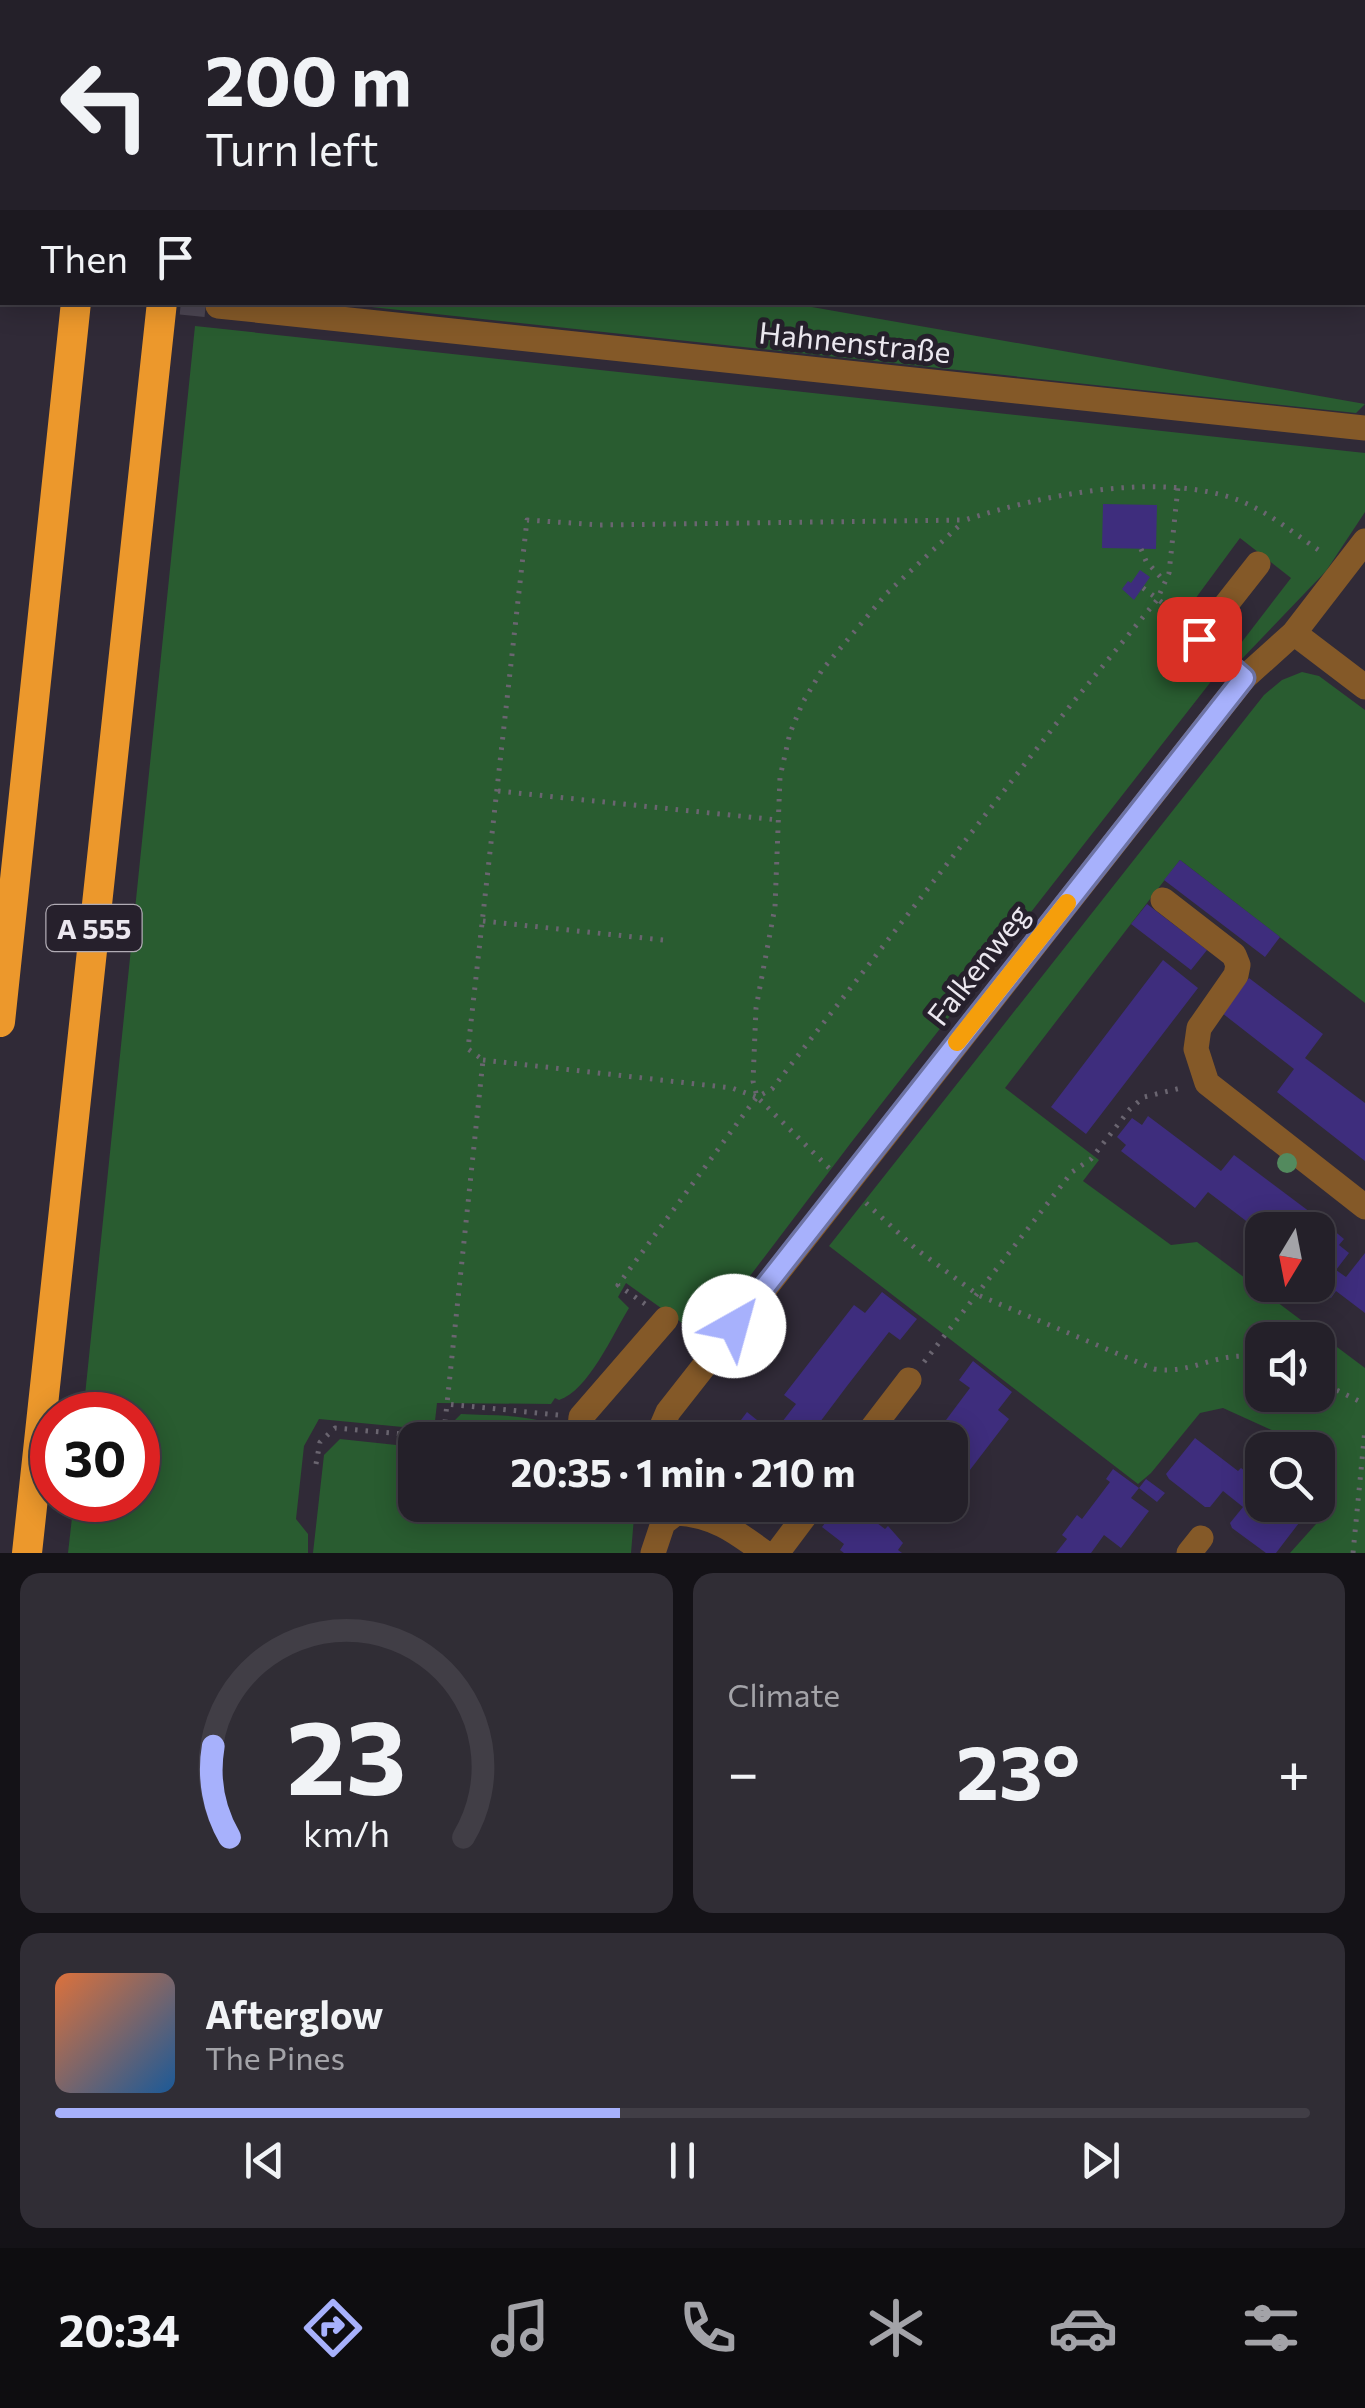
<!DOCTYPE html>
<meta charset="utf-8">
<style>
body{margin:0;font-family:Commissioner,sans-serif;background:#302d35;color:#f1f3f6;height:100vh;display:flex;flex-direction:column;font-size:38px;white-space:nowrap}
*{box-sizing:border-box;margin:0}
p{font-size:32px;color:#a3a3a8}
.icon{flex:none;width:55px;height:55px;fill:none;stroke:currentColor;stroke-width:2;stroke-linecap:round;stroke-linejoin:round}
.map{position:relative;height:1553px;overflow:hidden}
.sheet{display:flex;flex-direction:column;gap:20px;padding:20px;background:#141217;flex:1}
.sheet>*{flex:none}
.top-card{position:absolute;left:0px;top:0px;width:1365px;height:305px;box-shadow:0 5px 25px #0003,0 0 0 2px #413e46;background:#242029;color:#f1f3f6;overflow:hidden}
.needle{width:65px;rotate:190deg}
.fabs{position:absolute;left:1245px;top:1212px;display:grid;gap:20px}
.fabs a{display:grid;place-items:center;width:90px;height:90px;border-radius:20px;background:#242029;box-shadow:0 5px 25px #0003,0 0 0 2px #413e46;font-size:50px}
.speed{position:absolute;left:30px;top:1392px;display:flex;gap:20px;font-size:50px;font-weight:700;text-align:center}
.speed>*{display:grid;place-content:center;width:130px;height:130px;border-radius:50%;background:#242029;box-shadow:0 5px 25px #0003,0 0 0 2px #413e46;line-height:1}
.speed .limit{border:15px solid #d22;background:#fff;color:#111}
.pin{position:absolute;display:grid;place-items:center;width:85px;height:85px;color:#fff;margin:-42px;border-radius:20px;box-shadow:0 5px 15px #0006}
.me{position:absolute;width:110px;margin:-55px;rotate:38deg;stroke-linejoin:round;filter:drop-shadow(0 0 8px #0008)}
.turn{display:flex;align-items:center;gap:35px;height:210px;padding:0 40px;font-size:45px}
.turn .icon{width:130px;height:130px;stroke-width:2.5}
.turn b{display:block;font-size:70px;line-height:85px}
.then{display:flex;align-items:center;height:95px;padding:0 40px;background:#0003;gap:20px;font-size:38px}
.big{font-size:75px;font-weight:700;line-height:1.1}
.sheet .card{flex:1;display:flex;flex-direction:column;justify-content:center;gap:15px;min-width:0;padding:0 35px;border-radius:20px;background:#302d35}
.sheet .dial{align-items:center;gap:0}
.dial svg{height:260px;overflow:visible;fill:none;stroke:#413e46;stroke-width:7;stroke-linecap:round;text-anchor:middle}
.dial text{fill:#f1f3f6;stroke:none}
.song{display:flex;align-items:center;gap:30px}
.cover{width:120px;height:120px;border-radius:15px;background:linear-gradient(135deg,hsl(20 70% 55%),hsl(210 70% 35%))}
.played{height:10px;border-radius:5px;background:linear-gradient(90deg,#a7b1fc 45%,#413e46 45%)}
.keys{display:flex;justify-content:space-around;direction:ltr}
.heat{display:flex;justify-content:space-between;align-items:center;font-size:55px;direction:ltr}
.sheet .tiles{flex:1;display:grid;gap:20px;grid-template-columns:1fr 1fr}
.card:last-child{grid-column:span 2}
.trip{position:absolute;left:398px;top:1422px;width:570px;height:100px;border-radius:20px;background:#242029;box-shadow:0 5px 25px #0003,0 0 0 2px #413e46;font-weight:700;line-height:100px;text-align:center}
.tab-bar{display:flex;height:160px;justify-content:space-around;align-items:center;background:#0e0d10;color:#a3a3a8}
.tab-bar .icon{width:70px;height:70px}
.tab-bar .on{color:#a7b1fc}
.tab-bar b{font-size:45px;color:#f1f3f6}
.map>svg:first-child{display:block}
.green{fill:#295c30;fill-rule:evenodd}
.building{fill:#3e2d7d}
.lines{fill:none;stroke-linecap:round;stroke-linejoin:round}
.minor-tunnel{stroke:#4c4653;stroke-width:25;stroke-dasharray:25 12;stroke-linecap:butt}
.path{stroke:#6a6570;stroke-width:5;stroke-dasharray:2.5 8;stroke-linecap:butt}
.minor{stroke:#845928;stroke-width:25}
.highway{stroke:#ec982c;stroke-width:30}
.tree{fill:#538a5e}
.route-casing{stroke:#6d73a4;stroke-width:25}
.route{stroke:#a7b1fc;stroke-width:18}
.slow{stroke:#f59e0b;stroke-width:18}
.labels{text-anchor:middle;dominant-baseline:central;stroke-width:10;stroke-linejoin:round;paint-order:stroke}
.shield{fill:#26202c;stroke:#b0abb4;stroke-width:2.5}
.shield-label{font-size:28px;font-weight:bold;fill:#ebe7ef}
.street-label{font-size:30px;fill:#ebe7ef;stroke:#26202c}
</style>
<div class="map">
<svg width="1365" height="1553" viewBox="0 0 1365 1553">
<rect width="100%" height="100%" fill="#302a37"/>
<!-- green -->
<path class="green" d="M0,0H60L2,2V260Z
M233,0H507L233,2Z
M334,303H789L1365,404L1356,413Z
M195,326L1365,453V512L1326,571L1237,664L1228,660L1291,578L1240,538L1184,614L1168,626L1220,670L850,1144L703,1338L626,1283L618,1297L629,1308C613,1334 588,1391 559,1400L555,1398L551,1404L437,1403L434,1430L319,1419L304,1446L296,1519L308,1534V1553H68L74,1500H138V1415H83Z
M1302,672L1319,676L1365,710V1003L1180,860L1005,1088L1099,1160L1083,1181L1171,1245L1197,1242L1365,1368V1553H1290L1316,1524L1327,1500L1318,1470V1450H1301L1287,1437L1223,1408L1200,1413L1151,1473L1138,1484L829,1246L1264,695L1282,680ZM1262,1340H1318V1395H1262Z
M461,1414C495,1416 538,1413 568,1432L569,1440C534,1440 488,1445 457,1429L454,1421Z
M340,1439L415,1447V1505H635L631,1553H313L324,1455Z"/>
<!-- building -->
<path class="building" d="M1103,504L1157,505L1156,549L1102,548Z
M1140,570L1150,577L1134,600L1122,589L1128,581L1131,583Z
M1180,860L1280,937L1265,957L1164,880Z
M1147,904L1207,950L1191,970L1131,924Z
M1163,960L1198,988L1086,1134L1051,1107Z
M1249,978L1323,1034L1305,1058L1365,1103V1161L1277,1092L1294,1069L1222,1013Z
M1148,1116L1221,1171L1234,1155L1326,1224L1344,1239L1339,1245L1349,1253L1336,1270L1346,1277L1365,1253V1313L1336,1291L1331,1298L1321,1290L1331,1276L1321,1268L1318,1273V1230H1262V1233L1208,1192L1195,1208L1121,1151L1126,1145L1117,1137L1132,1118L1142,1125Z
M882,1292L917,1319L900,1340L889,1332L847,1386L820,1422L831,1431L824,1440H790L796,1432L782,1422L796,1404L784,1395L854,1305L865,1313Z
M973,1361L1012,1392L998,1410L1009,1419L950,1496V1440H931L970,1388L959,1380Z
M747,1412L757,1420L784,1440H742L732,1432Z
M1195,1438L1238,1471L1241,1468L1261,1483L1258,1486L1262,1490V1505H1283L1302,1519L1276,1553H1266L1232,1528L1230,1523L1243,1507L1223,1491L1210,1507H1205L1169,1479L1166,1474Z
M1113,1469L1139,1488L1131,1498L1149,1511L1121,1548L1104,1535L1091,1553H1056L1067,1539L1062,1535L1077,1515L1082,1519L1110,1482L1106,1479Z
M1146,1479L1165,1493L1157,1502L1139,1488Z
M737,1505H773L760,1523Z
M839,1505H853L885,1529L888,1526L903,1543L898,1550L902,1553H844L840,1550L844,1544L822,1527Z"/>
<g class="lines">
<!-- minor-tunnel -->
<path class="minor-tunnel" d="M181,302L218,306"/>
<!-- path -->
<path class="path" d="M1141,549L1146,561L1165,582
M1143,588L1184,619
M498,791L778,820
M483,921L663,940
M483,1060L732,1088L757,1097
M829,1168L757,1097L753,1081L756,1008L775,907L780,777L790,733L803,702L822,670L887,593L963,522
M866,1203L916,1249L978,1295L1154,1369C1195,1375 1217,1349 1262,1358
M645,1304L618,1285L747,1110L757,1097L772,1089L1070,706L1157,600L1169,573L1178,487
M924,1362L1072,1172L1091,1159L1130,1109L1144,1097L1181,1088
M1318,1381L1365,1404
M558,1415L447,1404L483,1060L468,1049L527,520L600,525L965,520C1042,495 1159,471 1238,500C1268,511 1297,536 1323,553
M445,1422L447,1404
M316,1464L320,1442L335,1428L471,1440
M1353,1553L1365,1429"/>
<!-- minor -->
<path class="minor" d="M0,285L2,286
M218,306L1365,428
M1294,633L1365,687
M1244,678L1199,639L1258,564
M1163,900L1234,955L1238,965L1236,975L1199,1028L1196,1049L1207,1083L1365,1207
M579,1440L581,1417L666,1319
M656,1440L668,1412L1244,678L1294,633L1365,541
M863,1440L909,1380
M676,1513C714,1515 735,1531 765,1553
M653,1553L663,1523L676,1513
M777,1553L813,1505
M1189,1553L1201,1538"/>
<!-- highway -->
<path class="highway" d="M107,2L108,0
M194,2V0
M0,1022L76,302
M27,1553L162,302"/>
</g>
<!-- trees -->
<circle class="tree" cx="1287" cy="1163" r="10"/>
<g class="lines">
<defs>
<path id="route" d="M734,1326L1244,678L1199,639"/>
</defs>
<!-- route casing -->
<use href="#route" class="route-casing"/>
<!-- route -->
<use href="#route" class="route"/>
<!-- slow -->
<path class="slow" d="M957,1042L1067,903"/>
</g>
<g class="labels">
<!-- shield labels -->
<rect class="shield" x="46.5" y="905" width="95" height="46" rx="8"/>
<g class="shield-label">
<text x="94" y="928">A 555</text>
</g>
<!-- street labels -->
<g class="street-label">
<text transform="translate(855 341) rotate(6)">Hahnenstraße</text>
<text transform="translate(977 964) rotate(-52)">Falkenweg</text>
</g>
</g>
</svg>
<div class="fabs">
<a><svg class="needle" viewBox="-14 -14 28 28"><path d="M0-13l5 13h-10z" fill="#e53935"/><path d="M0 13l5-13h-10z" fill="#a3a3a8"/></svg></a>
<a><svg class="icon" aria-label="sound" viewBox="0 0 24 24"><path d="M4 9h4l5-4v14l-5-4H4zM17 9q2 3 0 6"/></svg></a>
<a><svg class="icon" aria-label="search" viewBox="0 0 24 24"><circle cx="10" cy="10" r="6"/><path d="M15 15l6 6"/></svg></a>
</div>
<div class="speed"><div class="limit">30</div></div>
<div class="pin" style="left:1199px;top:639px;background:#d93025"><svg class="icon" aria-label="arrive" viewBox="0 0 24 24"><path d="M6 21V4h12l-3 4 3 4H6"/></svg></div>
<svg class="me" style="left:734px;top:1326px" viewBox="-20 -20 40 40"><circle r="19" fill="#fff"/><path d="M0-13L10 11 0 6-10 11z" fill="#a7b1fc"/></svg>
<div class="trip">20:35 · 1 min · 210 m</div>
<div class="top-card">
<div class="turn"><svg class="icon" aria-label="left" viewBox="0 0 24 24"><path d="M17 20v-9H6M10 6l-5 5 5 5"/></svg><div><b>200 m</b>Turn left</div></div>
<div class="then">Then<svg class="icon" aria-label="arrive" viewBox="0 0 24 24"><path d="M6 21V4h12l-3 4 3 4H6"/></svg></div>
</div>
</div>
<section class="sheet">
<div class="tiles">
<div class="card dial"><svg viewBox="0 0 100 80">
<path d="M14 69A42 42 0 1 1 86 69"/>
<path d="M14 69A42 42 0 0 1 9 41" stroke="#a7b1fc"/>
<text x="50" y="56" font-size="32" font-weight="700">23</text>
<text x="50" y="72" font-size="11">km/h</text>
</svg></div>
<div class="card"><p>Climate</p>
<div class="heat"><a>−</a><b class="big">23°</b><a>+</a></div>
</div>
<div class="card">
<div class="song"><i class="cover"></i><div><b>Afterglow</b><p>The Pines</p></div></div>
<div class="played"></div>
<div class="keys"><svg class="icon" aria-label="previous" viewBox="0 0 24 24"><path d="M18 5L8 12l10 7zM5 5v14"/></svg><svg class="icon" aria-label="pause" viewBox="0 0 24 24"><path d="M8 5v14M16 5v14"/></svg><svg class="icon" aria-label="next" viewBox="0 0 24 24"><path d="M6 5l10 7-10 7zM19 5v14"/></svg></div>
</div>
</div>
</section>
<nav class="tab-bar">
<b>20:34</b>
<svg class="icon on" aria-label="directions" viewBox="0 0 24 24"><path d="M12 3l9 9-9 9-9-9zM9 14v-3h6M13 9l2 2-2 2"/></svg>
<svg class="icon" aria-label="music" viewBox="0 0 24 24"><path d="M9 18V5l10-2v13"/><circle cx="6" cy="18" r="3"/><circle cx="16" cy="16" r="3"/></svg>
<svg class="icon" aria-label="phone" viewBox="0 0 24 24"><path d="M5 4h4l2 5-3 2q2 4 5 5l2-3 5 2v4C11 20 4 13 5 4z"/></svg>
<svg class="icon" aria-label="climate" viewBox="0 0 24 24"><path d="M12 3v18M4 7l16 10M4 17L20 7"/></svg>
<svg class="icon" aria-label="car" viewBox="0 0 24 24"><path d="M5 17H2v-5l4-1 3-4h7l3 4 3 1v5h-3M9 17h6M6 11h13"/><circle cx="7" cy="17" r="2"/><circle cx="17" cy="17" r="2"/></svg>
<svg class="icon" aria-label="filters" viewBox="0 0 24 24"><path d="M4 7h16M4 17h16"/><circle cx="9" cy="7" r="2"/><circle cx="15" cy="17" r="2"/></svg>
</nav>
